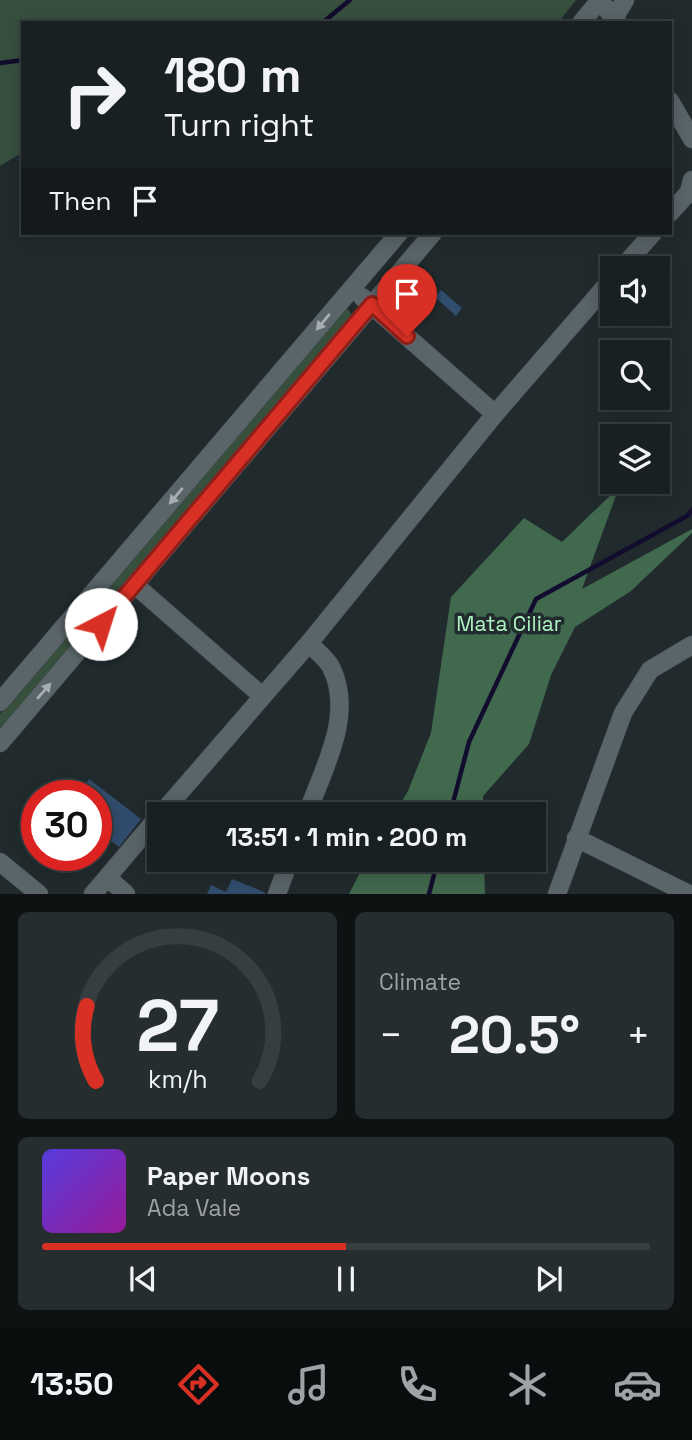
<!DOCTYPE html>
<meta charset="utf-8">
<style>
body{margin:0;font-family:"Space Grotesk",sans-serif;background:#262d2f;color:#f1f3f6;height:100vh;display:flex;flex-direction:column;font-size:26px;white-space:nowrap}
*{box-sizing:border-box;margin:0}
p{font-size:23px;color:#9fa3a5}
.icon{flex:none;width:38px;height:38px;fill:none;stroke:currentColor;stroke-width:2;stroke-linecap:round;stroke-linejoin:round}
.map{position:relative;height:894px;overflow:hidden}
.details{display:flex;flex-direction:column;gap:18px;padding:18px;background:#0e1213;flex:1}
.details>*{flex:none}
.top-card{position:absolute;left:21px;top:21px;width:651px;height:214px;border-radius:0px;box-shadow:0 4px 18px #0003,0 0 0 2px #373e40;background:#192022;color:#f1f3f6;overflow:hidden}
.fabs{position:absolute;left:600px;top:256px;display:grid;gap:14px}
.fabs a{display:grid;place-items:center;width:70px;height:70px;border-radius:0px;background:#192022;box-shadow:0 4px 18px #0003,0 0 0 2px #373e40;font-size:35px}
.speed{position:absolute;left:21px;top:780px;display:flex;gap:14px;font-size:35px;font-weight:700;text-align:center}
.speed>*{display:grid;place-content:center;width:91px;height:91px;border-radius:50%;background:#192022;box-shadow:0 4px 18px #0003,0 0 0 2px #373e40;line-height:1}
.speed .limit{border:10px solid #d22;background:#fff;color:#111}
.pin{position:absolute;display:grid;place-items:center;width:60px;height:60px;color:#fff;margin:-72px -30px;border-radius:50% 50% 50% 0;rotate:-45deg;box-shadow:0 0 7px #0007}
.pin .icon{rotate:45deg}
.me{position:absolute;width:77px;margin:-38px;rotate:40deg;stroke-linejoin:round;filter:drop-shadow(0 0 5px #0008)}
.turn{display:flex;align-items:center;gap:24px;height:147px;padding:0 28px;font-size:32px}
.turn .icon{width:91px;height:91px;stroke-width:2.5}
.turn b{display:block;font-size:49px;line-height:60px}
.then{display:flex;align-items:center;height:66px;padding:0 28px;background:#0003;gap:14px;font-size:26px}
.big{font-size:52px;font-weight:700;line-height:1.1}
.details .widget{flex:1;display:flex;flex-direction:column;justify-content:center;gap:10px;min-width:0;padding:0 24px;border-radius:10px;background:#262d2f}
.details .dial{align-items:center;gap:0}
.dial svg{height:182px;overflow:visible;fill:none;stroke:#373e40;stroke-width:7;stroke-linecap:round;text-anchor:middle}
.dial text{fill:#f1f3f6;stroke:none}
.song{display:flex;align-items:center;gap:21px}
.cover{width:84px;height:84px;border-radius:10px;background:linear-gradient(135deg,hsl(250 70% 55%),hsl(300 70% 35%))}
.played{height:7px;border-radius:4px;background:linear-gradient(90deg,#d93025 50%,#373e40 50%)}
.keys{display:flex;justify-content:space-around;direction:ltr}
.heat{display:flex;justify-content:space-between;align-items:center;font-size:38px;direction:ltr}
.details .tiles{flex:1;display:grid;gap:18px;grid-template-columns:1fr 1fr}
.widget:last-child{grid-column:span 2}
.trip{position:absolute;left:147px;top:802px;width:399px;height:70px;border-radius:0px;background:#192022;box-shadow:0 4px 18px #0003,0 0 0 2px #373e40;font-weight:700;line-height:70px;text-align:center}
.tabs{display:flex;height:112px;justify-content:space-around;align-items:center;background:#0a0d0e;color:#9fa3a5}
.tabs .icon{width:49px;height:49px}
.tabs .current{color:#d93025}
.tabs b{font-size:32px;color:#f1f3f6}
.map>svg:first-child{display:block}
.green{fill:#37503e}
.forest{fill:#41694d}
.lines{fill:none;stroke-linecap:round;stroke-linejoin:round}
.stream{stroke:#120c2e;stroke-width:4.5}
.building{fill:#314d6d}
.street-casing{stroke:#40484b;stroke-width:19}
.street{stroke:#5a6569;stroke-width:18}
.oneway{fill:#a6aeb1}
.route-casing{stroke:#8d1f18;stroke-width:18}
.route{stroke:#d93025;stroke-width:12}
.labels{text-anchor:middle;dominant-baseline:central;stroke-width:7;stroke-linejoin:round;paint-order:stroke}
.park-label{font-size:21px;fill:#aff2c1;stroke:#212b2e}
</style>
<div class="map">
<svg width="692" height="894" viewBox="0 0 692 894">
<rect width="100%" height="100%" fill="#212b2e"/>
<!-- green -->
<path class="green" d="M0,0H576L558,23H23V152L0,166Z
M347,308L352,315L0,733V714Z"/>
<!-- forest -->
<path class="forest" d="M619,487L582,589L692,529V533L631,591L575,627L551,675L529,744L483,796V814H394L408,791L431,733L451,597L524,518L562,542Z
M367,859H484L485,894H349Z"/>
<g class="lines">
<!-- stream -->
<path class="stream" d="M322,23L350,0
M0,63L23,60
M450,814L469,742L536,599L687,516L692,510
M429,894L438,859"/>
</g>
<!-- building -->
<path class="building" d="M441,290L462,308L456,316L435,297Z
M89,779L141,819L119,847L96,829V796H76Z
M232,879L257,889L267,894H207L211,885L226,892Z"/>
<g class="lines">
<defs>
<path id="street" d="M600,1L618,23
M581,23L600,0
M611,23L625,0
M670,101L692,139
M670,213L689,192L692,180
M622,268L653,233
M362,297L495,414
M135,585L261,695
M0,702L399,233
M0,743L433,233
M161,814L309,643L495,414L612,279
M307,814C323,769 355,715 331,667C326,658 315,650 309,643
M576,838L689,894
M0,862L39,894
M108,878L126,894
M93,894L159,816
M277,894L290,859
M557,894L623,713L650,670L692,645"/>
</defs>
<!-- street casing -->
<use href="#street" class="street-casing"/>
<!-- street -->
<use href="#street" class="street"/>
</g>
<!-- one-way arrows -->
<defs><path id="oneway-solid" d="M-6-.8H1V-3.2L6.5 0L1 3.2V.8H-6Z" transform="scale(1.75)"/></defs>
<g class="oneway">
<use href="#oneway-solid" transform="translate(323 322) rotate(130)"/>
<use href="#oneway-solid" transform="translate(176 496) rotate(130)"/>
<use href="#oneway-solid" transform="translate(44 691) rotate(-49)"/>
</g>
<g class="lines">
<defs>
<path id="route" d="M101,624L372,304L407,336"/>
</defs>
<!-- route casing -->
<use href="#route" class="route-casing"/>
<!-- route -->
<use href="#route" class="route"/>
</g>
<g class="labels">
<!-- park labels -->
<g class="park-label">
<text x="509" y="623">Mata Ciliar</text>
</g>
</g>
</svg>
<div class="fabs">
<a><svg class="icon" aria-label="sound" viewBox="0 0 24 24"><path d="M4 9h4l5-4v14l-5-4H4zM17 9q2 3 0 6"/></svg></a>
<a><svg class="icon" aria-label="search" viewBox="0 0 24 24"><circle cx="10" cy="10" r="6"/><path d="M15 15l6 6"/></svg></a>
<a><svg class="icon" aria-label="layers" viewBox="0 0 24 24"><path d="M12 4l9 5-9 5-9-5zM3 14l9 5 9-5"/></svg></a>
</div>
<div class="speed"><div class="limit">30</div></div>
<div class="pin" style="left:407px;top:336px;background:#d93025"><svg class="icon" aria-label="arrive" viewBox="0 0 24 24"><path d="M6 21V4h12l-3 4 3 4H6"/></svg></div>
<svg class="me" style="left:101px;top:624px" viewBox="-20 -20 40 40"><circle r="19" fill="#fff"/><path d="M0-13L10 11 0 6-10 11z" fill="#d93025"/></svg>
<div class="trip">13:51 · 1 min · 200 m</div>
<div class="top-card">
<div class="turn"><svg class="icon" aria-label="right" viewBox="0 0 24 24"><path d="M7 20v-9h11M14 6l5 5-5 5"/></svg><div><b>180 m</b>Turn right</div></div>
<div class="then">Then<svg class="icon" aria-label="arrive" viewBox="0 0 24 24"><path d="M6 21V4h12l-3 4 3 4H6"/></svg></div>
</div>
</div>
<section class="details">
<div class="tiles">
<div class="widget dial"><svg viewBox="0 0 100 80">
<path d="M14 69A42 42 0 1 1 86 69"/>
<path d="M14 69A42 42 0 0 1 10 36" stroke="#d93025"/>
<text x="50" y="56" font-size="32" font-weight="700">27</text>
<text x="50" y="72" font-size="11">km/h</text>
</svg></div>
<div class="widget"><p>Climate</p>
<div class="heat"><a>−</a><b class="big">20.5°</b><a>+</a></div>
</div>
<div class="widget">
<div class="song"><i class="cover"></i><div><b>Paper Moons</b><p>Ada Vale</p></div></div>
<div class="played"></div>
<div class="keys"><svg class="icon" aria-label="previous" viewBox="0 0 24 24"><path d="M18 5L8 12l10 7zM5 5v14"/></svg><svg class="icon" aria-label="pause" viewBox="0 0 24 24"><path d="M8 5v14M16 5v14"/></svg><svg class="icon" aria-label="next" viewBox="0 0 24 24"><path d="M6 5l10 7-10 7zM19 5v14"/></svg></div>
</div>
</div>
</section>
<nav class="tabs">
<b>13:50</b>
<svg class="icon current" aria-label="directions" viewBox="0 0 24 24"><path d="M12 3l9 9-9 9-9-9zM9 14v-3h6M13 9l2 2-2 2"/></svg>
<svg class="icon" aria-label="music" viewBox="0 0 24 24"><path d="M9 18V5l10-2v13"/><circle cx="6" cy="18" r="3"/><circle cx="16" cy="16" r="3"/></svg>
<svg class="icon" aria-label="phone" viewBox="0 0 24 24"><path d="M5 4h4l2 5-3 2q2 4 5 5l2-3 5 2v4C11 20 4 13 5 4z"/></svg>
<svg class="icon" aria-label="climate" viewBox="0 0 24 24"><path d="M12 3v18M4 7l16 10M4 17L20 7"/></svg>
<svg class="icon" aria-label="car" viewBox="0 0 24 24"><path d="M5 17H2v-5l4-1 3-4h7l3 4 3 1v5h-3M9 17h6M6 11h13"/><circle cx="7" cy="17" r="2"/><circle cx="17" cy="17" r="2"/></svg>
</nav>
